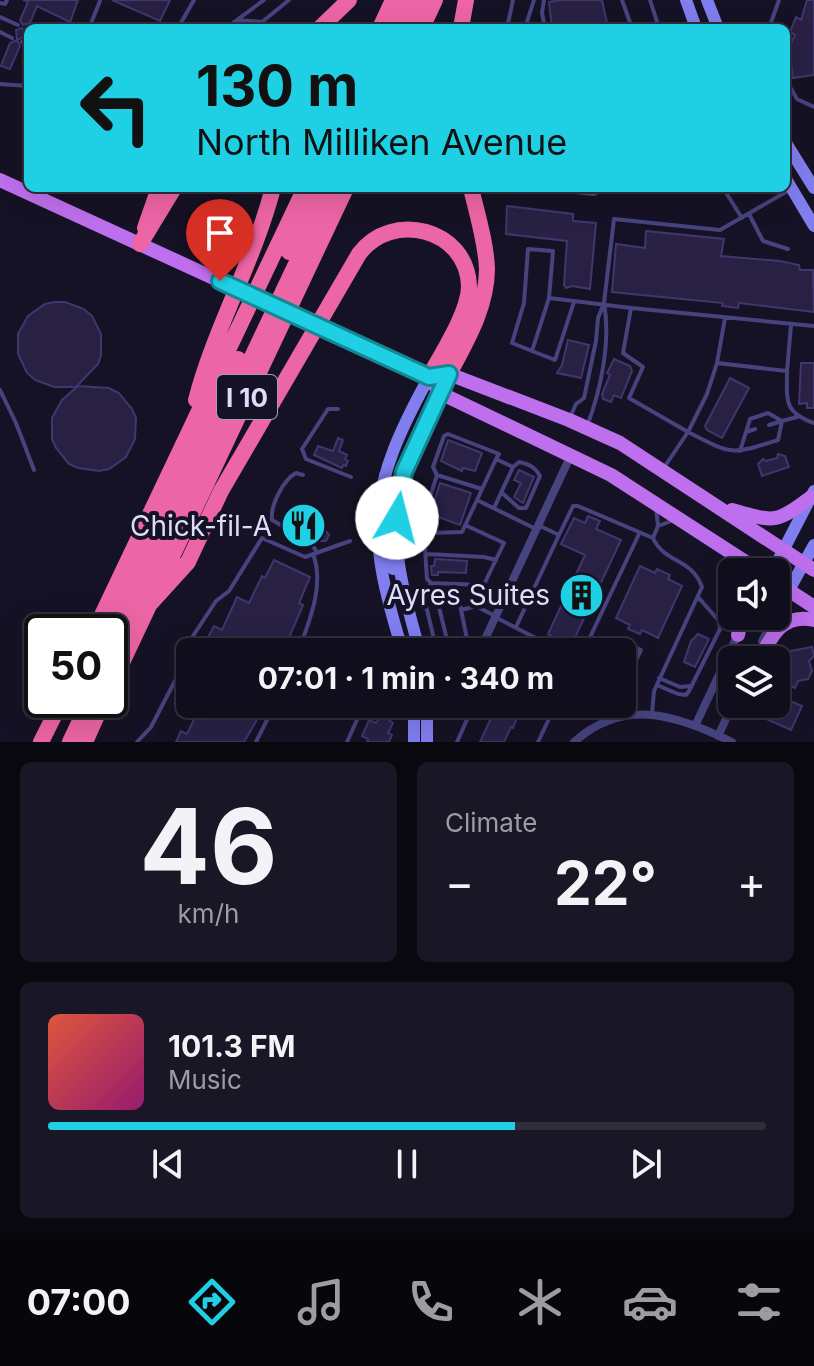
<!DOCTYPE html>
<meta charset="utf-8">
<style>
body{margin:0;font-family:Inter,sans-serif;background:#191725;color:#f1f3f6;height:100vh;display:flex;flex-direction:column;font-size:30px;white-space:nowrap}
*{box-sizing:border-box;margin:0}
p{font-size:26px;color:#9c9ca3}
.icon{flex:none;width:44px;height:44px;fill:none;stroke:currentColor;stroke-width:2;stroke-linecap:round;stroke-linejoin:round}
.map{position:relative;height:742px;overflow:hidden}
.sheet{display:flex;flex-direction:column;gap:20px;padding:20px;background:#09080f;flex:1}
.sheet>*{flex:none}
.hud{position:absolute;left:24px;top:24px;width:766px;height:168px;border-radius:12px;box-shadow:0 8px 32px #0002,0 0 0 2px #302e3b;background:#1fcfe3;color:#111;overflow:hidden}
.controls{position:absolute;left:718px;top:558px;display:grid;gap:16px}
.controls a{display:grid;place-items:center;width:72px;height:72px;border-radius:12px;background:#100e1c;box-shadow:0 8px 32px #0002,0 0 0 2px #302e3b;font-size:40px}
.speed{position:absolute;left:24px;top:614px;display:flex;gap:16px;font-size:40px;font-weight:700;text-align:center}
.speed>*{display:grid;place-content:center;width:104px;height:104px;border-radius:50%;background:#100e1c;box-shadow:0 8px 32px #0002,0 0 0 2px #302e3b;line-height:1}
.speed .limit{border:4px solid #111;border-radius:12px;background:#fff;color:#111}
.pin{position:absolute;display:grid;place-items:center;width:68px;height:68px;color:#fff;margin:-82px -34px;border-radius:50% 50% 50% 0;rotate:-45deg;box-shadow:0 0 8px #0007}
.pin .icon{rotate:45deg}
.me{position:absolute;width:88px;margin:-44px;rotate:8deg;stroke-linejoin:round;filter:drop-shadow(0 0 6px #0008)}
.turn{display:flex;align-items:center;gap:28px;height:168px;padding:0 40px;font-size:36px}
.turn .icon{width:104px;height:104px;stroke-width:2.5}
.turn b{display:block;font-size:56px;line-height:68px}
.big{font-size:60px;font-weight:700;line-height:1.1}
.sheet .widget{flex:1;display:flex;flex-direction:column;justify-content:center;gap:12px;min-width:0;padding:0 28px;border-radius:12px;background:#191725}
.sheet .dial{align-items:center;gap:0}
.dial b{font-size:104px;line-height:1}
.song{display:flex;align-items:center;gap:24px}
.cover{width:96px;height:96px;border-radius:12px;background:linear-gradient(135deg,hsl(10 70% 55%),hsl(320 70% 35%))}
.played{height:8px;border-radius:4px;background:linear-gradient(90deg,#1fcfe3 65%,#302e3b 65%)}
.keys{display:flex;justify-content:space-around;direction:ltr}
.heat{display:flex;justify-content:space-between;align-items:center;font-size:44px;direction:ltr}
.sheet .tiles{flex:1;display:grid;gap:20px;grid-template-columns:1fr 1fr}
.widget:last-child{grid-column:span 2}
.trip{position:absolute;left:176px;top:638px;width:460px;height:80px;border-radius:12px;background:#100e1c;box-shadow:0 8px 32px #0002,0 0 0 2px #302e3b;font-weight:700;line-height:80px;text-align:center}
.tabs{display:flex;height:128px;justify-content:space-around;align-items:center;background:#06060b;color:#9c9ca3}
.tabs .icon{width:56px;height:56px}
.tabs .selected{color:#1fcfe3}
.tabs b{font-size:36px;color:#f1f3f6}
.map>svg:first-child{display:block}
.building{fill:#282144;stroke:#41366d;stroke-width:2}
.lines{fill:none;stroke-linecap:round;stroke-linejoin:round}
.lane{stroke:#46437e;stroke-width:4}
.street{stroke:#46437e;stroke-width:8}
.secondary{stroke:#817eef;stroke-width:12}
.primary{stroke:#be6fed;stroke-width:14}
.highway{stroke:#ec65a5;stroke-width:16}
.primary-bridge{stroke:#be6fed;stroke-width:14}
.route-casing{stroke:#148794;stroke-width:20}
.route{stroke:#1fcfe3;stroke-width:14}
.labels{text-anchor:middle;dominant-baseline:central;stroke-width:8;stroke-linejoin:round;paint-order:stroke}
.shield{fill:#161225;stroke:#a39fba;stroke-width:2}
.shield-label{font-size:26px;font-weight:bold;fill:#dfdbfa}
.poi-label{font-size:28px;fill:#dfdbfa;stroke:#161225;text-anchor:end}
</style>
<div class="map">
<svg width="814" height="742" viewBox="0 0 814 742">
<rect width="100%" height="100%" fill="#161225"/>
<!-- building -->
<path class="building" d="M23,0H78L70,22L37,6L30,23L23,25L20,20L28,2Z
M112,0H170L160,21Z
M560,0H602L608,28H552L549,2Z
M807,0H814V75L793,78L789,48L795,35L790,32L796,17L801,20Z
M22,28L26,33L24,37L17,40L20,46L10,69L1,66L10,43L17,40L16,30Z
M507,206L573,214V221L596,223L590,289L572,286L566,288L564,285L567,241L506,234Z
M646,231L724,239L721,256L780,261L799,265L800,270H813L814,312L739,303L738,308L722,306L723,303L612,292L616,244L645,248Z
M55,302H65L84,309L92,316L101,334V355L98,364L76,387H54L35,380L27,373L18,354V334L28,316L45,304Z
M568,340L589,345L581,378L557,373L562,365Z
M614,359L630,366L632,371L621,398L614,395L611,402L603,399L602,394L610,375L607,373Z
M801,363H814V408H807V403L799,404Z
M730,378L749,388L722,438L707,430L705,426Z
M78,386L109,388L119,393L132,409L136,418L135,439L126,457L109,469L99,471L78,468L69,464L56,448L52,439V418L62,400Z
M338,438L343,440L339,451L347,455L345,459L348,461L346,466L343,465L342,468L314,455L318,446L333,451Z
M448,440L482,453L475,471L463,468L462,471L441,461Z
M778,454L785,456L789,467L762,476L758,464L763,459L766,461L777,458Z
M519,470L534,477L523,503L514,497L521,483L514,480Z
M440,483L471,493L460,525L430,514Z
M294,512L323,528L329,535L326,541H316L289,524Z
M588,516L600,521L596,529L621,540L571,646L566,644L565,646L551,639L552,636L548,634L585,555L561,544L574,518L585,523Z
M435,559L467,561L466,573L438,572V575H432L431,566H434Z
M274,560L310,577L299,603L303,605L289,638L293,640L287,652H210L215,641L208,637L214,626L222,630L237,597L249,603L262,576L265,578Z
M640,566L655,573L657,569L670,575L668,579L682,586L658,638L642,630L640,634L628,629L630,625L616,618Z
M698,634L709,639L695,667L684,662L691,641Z
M812,647L814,656L809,661L812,671L808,679L798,681L795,688L784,684L787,676L780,653Z
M776,695L802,706L791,730L757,715L762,704H776Z
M194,704H266L244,742H176L181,731L187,734L199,709H206Z
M479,704H522L513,728L511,727L504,742H480L491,718L486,715L484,707Z
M382,715L393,723L388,733L392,735L389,742H367L368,739L362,736L369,720L376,723Z"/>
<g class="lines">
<!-- lane -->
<path class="lane" d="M544,0L542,13L545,28
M622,0L632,28
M650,0L659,28
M0,3L5,4L7,0
M0,17L18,25
M237,20L262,22L289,0
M27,28H28
M89,28L100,1
M178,28L194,0
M226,28L264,0
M507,28L513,0
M525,28L534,0
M769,28L779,0
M0,32L12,38
M22,42L28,45
M786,80L797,99L814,107
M0,84L28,86
M535,188L594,194L607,188
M723,188L742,218
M749,214L763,241L788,249
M549,298L553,251L528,249L524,303L512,343L532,351L549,298L631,308
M604,303L614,219L720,230L791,189
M532,351L555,360L574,302
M717,363L725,318
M787,371L791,325
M0,390L16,423L34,470
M338,409H328L302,449L306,459L351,477
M570,417L576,404L584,398L596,341L598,318L604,303C611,341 601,390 587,426
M797,417L782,421L778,440C730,455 733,455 688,432L707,394L717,363L787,371C787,400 783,412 814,423
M769,425L782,421
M746,432L750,419L768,413L782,421
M740,451L746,432L755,429
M663,469L688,432L629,398L643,367L623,353L631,308L814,326
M303,475L296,473C283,480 270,506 272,520L311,542L317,553
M437,475L433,467L444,436L448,434L499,454L496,459
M482,489L437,475L423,519L427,579L431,583L483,585
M501,492L519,508H526L540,476C535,467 529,464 519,462L513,467
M477,500L496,459L513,467L494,508
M465,525L504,543L476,601V606L495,616
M540,526L559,535L573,506H578L653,538L658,526L656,507
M658,526L674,520
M398,534L462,532L477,500L536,529
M427,554L484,557L496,560
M431,583L424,597L437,652
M461,610L476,606
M495,617L563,652
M516,627L559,535
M488,637L520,652
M298,652C309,622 325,585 313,554
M450,652L437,599L440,593L458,595L467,639L461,652
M583,652L639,534
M613,652L618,640L641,650L622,689
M659,678L680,687L690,686
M657,685L678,694L686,695L689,691L720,629L719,621L698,597
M621,704L625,716
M652,714L654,691L702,587C692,558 665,564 653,538
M469,716L480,710
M137,742L151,727L177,677L193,636L216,601L229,591L262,538L305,557L350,541
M256,742L275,704
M347,742L364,704
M457,742L474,704
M538,742L556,704"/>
<!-- street -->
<path class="street" d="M776,615L789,590
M762,641L775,616
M479,652L571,455
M695,726L739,632
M718,736L733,704
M574,742C626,696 677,716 732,742"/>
<!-- secondary -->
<path class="secondary" d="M686,0L696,28
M707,0L718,28
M786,143L814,188
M786,179L814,226
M385,475L390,493L387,520L390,533L397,534
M377,538L386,544L393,569
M772,572L814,491
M789,590L814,545
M403,652C365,530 367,490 429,377
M420,652C404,596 386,534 403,476C413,441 433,407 449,374
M414,742V704
M427,742V704"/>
<!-- primary -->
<path class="primary" d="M0,180L220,281
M340,337L429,377L449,374L569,420L620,443L814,570
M429,377L440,393L611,475L761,572
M732,510C775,522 775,524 811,497
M776,582L814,607
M738,635L742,616
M759,660C772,635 783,613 814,620"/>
<!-- highway -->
<path class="highway" d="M320,28L349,0
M380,28L393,0
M395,28L408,0
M408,28L421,0
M422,28L435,0
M461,28L466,0
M145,228L159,188
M140,244L174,188
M289,252L319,188
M449,374C466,342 487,307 487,269C486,242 477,214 471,188
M196,400C215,327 254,261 273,188
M148,606L188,562L221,491L359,254C391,210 467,228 469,286C469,312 442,353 429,377
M94,632L305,188
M109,632L238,359
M110,657L332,188
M110,688L346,188
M41,742L62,700
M70,742L90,700
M85,742L104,700"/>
<!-- primary-bridge -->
<path class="primary-bridge" d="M220,281L340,337"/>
</g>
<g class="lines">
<defs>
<path id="route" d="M220,281L429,377L449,374L404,472L397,518"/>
</defs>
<!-- route casing -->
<use href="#route" class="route-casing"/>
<!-- route -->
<use href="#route" class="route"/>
</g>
<!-- icons -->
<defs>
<symbol id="restaurant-disc" viewBox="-11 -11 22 22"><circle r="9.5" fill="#1fcfe3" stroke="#161225"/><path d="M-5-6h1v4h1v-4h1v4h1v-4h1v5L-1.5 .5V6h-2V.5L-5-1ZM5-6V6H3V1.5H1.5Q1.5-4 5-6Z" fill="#111"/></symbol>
<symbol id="building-disc" viewBox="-11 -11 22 22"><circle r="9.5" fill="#1fcfe3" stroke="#161225"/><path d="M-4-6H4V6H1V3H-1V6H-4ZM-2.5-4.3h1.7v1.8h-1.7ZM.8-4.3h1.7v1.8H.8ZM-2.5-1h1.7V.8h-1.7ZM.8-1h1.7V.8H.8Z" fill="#111"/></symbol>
</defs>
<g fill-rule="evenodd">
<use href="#restaurant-disc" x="278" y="500" width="51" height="51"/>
<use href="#building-disc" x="556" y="570" width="51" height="51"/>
</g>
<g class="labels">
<!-- shield labels -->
<rect class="shield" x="217" y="375" width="60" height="44" rx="6"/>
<g class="shield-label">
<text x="247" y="397">I 10</text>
</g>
<!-- poi labels -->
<g class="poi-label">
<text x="272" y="526">Chick-fil-A</text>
<text x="550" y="595">Ayres Suites</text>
</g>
</g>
</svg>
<div class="controls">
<a><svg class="icon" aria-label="sound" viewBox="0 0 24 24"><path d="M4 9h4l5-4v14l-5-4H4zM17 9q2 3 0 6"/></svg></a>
<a><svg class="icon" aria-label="layers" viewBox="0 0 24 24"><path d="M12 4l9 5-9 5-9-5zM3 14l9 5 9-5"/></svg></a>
</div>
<div class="speed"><div class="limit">50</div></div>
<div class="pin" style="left:220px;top:281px;background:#d93025"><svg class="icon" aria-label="arrive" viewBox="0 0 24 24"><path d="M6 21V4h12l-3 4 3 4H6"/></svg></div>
<svg class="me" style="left:397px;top:518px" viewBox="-20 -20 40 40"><circle r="19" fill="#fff"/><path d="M0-13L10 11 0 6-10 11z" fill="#1fcfe3"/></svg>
<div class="trip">07:01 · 1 min · 340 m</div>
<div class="hud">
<div class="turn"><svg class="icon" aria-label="left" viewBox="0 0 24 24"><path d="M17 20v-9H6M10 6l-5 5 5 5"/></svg><div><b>130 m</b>North Milliken Avenue</div></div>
</div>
</div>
<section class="sheet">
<div class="tiles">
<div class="widget dial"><b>46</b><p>km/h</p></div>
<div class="widget"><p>Climate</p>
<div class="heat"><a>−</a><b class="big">22°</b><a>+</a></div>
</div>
<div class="widget">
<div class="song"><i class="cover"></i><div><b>101.3 FM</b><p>Music</p></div></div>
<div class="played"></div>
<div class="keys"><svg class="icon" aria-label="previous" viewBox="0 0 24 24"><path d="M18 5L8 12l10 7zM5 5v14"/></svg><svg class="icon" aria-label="pause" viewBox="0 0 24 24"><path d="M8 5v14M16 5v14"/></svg><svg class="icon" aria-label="next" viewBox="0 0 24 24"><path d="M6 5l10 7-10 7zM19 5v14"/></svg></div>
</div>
</div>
</section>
<nav class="tabs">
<b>07:00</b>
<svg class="icon selected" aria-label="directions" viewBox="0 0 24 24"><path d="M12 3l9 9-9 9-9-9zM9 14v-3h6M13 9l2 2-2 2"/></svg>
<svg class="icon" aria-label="music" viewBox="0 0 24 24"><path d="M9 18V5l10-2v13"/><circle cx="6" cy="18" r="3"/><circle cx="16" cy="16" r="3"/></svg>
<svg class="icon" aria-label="phone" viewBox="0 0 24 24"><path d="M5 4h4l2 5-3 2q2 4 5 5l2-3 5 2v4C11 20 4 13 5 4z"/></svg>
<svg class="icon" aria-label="climate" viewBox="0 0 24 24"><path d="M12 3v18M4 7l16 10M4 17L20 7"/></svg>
<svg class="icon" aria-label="car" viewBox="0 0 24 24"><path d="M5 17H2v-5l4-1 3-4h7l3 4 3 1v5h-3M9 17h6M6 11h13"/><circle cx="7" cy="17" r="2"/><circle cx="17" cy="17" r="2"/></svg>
<svg class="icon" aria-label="filters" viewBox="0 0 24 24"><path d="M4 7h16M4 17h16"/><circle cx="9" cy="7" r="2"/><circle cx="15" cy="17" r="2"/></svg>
</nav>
